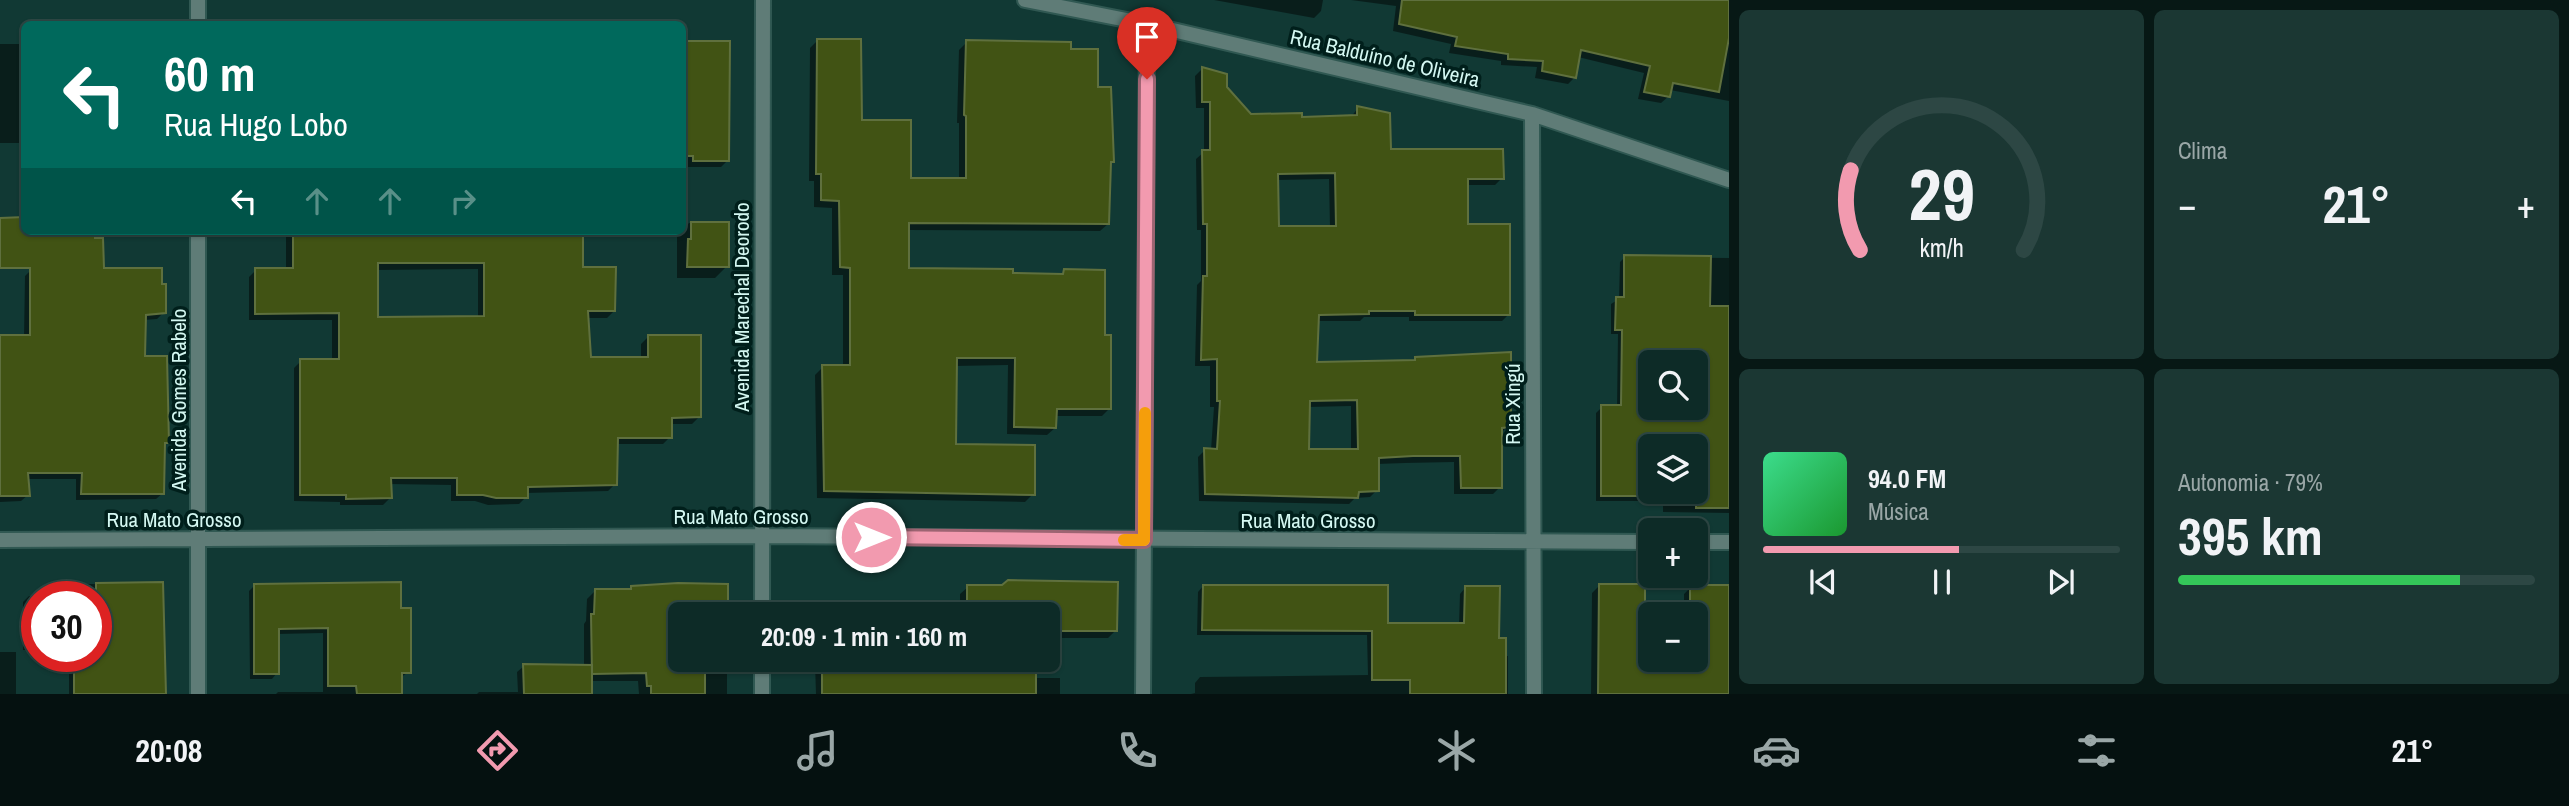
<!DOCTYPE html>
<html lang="pt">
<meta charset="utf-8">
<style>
body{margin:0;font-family:"Archivo Narrow",sans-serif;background:#1b3733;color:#f1f3f6;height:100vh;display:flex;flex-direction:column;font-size:26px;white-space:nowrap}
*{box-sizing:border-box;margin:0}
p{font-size:23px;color:#9aa7a7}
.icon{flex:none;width:38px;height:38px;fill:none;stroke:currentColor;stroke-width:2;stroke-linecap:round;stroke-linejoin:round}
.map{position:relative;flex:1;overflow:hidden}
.sheet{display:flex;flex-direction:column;gap:10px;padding:10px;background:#071815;width:840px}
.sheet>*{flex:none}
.top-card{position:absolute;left:21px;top:21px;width:665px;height:214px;border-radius:10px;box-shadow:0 2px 5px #0004,0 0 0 2px #2d4744;background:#00695c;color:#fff;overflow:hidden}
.buttons{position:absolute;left:1638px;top:350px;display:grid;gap:14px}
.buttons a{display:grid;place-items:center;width:70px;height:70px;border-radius:10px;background:#0d2b27;box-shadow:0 2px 5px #0004,0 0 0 2px #2d4744;font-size:35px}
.speed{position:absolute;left:21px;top:581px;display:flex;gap:14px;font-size:35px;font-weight:700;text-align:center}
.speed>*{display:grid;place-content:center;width:91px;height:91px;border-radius:50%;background:#0d2b27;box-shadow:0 2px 5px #0004,0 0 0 2px #2d4744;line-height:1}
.speed .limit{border:10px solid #d22;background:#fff;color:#111}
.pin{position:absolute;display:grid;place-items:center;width:60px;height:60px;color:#fff;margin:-72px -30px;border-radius:50% 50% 50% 0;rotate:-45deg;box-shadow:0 0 7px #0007}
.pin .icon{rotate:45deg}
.me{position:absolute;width:77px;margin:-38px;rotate:90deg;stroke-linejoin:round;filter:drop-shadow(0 0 5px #0008)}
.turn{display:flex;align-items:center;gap:24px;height:147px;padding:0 28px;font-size:32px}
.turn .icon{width:91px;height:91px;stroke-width:2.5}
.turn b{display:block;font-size:49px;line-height:60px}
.lanes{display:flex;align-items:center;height:66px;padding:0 28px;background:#0003;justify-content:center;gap:35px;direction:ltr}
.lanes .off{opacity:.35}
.big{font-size:52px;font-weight:800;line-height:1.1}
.sheet .card{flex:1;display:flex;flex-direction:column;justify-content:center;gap:10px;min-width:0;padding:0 24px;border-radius:10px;background:#1b3733}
.sheet .dial{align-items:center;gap:0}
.dial svg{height:182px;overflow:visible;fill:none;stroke:#2d4744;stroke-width:7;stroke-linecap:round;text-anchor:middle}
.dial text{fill:#f1f3f6;stroke:none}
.song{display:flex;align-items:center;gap:21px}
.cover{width:84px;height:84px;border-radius:10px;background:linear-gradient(135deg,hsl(150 70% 55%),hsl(130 70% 35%))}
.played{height:7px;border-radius:4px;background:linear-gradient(90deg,#f29aaf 55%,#2d4744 55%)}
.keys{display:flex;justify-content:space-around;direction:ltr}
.heat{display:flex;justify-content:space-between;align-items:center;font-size:38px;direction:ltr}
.charge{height:10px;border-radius:5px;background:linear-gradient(90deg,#34c759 79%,#2d4744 0)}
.sheet .tiles{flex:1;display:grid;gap:10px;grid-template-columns:repeat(2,1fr)}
.trip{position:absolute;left:668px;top:602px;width:392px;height:70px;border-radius:10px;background:#0d2b27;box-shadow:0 2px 5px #0004,0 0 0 2px #2d4744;font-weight:800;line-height:70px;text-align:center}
.dock{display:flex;height:112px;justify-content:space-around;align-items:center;background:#051110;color:#9aa7a7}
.dock .icon{width:49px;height:49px}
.dock .selected{color:#f29aaf}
.dock b{font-size:32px;color:#f1f3f6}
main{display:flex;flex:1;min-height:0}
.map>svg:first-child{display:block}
.shadow{fill:#0007;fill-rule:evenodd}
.building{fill:#415314;stroke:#5f703e;stroke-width:2;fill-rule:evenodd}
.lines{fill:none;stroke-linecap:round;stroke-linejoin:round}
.minor-casing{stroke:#305852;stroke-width:18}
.minor{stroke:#5f7c77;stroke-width:14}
.route-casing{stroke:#9d6472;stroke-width:18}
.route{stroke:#f29aaf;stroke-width:12}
.slow{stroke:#f59e0b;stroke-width:12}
.labels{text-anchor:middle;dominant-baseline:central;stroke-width:7;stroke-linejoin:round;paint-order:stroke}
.street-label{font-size:21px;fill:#d4f8f2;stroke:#001f1b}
</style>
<main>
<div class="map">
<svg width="1729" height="694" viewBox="0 0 1729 694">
<rect width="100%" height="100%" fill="#113934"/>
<!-- shadow -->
<path class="shadow" d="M1214,0H1323L1321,11L1314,18Z
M1351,0H1729V101L1670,90L1669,96L1661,103L1638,99L1644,73L1578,57L1575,77L1568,84L1535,78L1537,67L1501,65V61L1449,53L1451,44L1393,31L1396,6Z
M818,40L860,122L910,179H959V123H957L959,50L967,42L1069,51L1096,89L1112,161L1109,165L1108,224L1100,231L908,230L907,270L1011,275L1060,276L1064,271L1103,337L1110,408L1102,416H1055V428L1047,435L1007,434L1008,365L955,366V446L1033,494L1025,502L817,498L815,375L823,367H843V275H832V208L814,207V181H809L810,48Z
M682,43L728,160L721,167H682Z
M0,44H24V215V143H0Z
M1202,69L1225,88L1250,115L1300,118L1351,117L1358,108L1389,151L1502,178L1495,185H1466V226L1508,315L1502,321H1409V317H1364L1360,321H1317L1316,363L1413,361L1416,358L1509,426L1500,433V487L1493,494H1454V462L1405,463L1377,464V490L1370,497L1355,498L1349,504L1199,501L1198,457L1205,450H1211L1214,407H1210V366H1195L1197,285L1201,281V230H1197L1196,159L1204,152V108H1196L1195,76ZM1329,179L1330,228H1277V180ZM1351,406V451H1307L1308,407Z
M689,223L727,224V266L715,278H677V235Z
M286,231H582L581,269L614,311L607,318H587L589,359L641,358V344L648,337L699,417L692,424H670V437L663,444H616L615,484L608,491L526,493V497L519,504L488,505L475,501H451V485L389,484L390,498L383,505H340V502L294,501V368L301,361H332V320H249V277L256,270H286ZM478,269V317L376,318V270Z
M1625,257L1729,258V513L1663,512V501H1596V413L1602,407H1617L1618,334H1611V304L1619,299L1620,262ZM1650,362H1696V408H1650ZM1650,446H1696V492H1650Z
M31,270L164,312L157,319L144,320V357L167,443L163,446V493L156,499L76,500V479H27L28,495L21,501L0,502V337H24L25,276Z
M74,584H161L164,694H69V656H96V597H37V650H23V602L29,596H68V590Z
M254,586L400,610L409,672L401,677V694H276L278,692H323V633L277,634V673L272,679H250L249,591Z
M727,586V614H681V660H727V694H639L638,681H590V694H477L479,692H518L517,672L524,666H584V624L586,621L587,599L595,591Z
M1203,586L1386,624L1459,625L1460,594L1465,588L1498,640L1504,656H1508V694H1191L1195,693V683L1200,677L1368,675L1367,635H1197L1198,592Z
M1599,586L1643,636H1650V660H1696V614H1684V594L1691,587H1729V694H1591L1592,593Z
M968,587L1115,631L1108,638H1048V614H960V594Z
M829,613H866V614H827Z
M0,652H16V694H0Z
M820,660H1035V678H1060V694H816L815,664Z"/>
<!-- building -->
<path class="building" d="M1402,0H1729V38L1719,92L1673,83L1670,97L1644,92L1650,66L1581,50L1576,78L1542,71L1543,61L1508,59V54L1455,46L1457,37L1399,24Z
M817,39H861L862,120H911V178H966V116L964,115L966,40L1071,42V49H1098V87H1111L1114,162H1111L1109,224L909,223V268L1013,269V273L1063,274L1064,269L1105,270V335H1111V409H1057L1056,428L1014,427L1015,358H957L956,444L1035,445V495L824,491L822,365H850V268L840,267L839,201L821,200V174H816Z
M682,41H730L729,161H693V156H682Z
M1202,67L1227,74V87L1251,114L1302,113V117L1357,115V106L1390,113L1391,149H1503L1504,179H1468V224H1510V315H1415V311H1369V314L1319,315L1317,362L1415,360V357L1511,352V427L1502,428V488H1461L1460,456H1413L1379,458V491L1359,492L1358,498L1205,494L1204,448L1217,449L1220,401H1217V359L1201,360L1203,276H1207V224H1203L1202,150H1210V102H1202ZM1335,173L1336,226H1279L1278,174ZM1357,400L1358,449H1309L1310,401Z
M24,217V231H95V238H103L104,268H162V284H166V313L146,315L145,356H167L169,443H165L164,494H81L82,473H28L30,496H0V335H30V268H0V218Z
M691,222H729V267H687L688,239H691Z
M293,231H571V235H583V267H616L615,311H588L591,357H648V335H701V417L672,418V438H618L617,485L528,487V498H496L483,495H457V478H391L392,498L346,499V495H300V359H339V313L255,314V268H293ZM378,263H484V316L378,317Z
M1624,255L1711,256L1710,306H1729V508H1696V446H1650V496H1601V405H1621L1622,330H1615L1616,297H1624ZM1650,362H1696V408H1650Z
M1008,580L1118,582L1117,631H1048V614H967V585H1002Z
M163,582L166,694H74V656H96V583Z
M401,582V608H411V673H402V694H357L356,686H328V628L279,629V674H254V584Z
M678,583L728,584V614H681V660H705V694H651V686H647L646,673L592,674L591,614H594L595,589H631V586Z
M1599,584H1645V634H1650V660H1696V614H1690V585H1729V694H1598Z
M1203,585H1388V623H1464L1465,586H1500L1499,638H1506V694H1410V680H1372V631L1202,630Z
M822,660H1036V694H822Z
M523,664L592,665V694H524Z"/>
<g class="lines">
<defs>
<path id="minor" d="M198,0V24
M1025,0L1147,24L1532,114L1729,180
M1532,114L1534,694
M0,540L762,536L1650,542
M1696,542H1729
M762,614L763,0
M762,660V694
M198,694V231
M1143,694L1147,24"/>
</defs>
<!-- minor casing -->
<use href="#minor" class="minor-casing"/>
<!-- minor -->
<use href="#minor" class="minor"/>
</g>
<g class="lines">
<defs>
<path id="route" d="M871,537L1144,540L1147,79"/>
</defs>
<!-- route casing -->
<use href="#route" class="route-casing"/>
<!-- route -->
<use href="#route" class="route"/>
<!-- slow -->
<path class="slow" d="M1124,540H1144L1145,413"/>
</g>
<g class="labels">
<!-- street labels -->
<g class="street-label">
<text transform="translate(1385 58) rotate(13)">Rua Balduíno de Oliveira</text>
<text transform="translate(741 307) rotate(-90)">Avenida Marechal Deorodo</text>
<text transform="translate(178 400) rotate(-90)">Avenida Gomes Rabelo</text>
<text transform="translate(1512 404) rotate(-90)">Rua Xingú</text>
<text x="741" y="516">Rua Mato Grosso</text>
<text x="174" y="519">Rua Mato Grosso</text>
<text x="1308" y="520">Rua Mato Grosso</text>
</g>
</g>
</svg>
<div class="buttons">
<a><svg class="icon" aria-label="search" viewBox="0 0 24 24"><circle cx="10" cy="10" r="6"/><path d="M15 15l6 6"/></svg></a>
<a><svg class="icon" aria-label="layers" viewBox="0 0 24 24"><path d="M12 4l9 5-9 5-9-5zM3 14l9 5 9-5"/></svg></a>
<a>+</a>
<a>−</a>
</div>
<div class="speed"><div class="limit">30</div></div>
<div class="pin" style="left:1147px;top:79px;background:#d93025"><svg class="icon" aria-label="arrive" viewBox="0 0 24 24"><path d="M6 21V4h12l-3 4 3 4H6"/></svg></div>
<svg class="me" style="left:871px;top:537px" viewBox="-20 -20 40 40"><circle r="17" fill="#f29aaf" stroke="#fff" stroke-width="3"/><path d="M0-11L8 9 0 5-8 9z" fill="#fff"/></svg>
<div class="trip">20:09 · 1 min · 160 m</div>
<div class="top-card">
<div class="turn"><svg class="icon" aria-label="left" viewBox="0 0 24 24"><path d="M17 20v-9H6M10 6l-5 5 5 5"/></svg><div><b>60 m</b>Rua Hugo Lobo</div></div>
<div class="lanes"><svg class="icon" aria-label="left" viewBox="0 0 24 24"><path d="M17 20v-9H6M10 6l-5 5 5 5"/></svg><svg class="icon off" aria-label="ahead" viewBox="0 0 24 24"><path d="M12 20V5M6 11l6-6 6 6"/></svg><svg class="icon off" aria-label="ahead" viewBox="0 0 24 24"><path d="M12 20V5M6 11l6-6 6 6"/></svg><svg class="icon off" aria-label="right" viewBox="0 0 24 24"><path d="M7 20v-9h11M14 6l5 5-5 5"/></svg></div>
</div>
</div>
<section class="sheet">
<div class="tiles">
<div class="card dial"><svg viewBox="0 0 100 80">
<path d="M14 69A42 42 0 1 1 86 69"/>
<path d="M14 69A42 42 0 0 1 10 34" stroke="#f29aaf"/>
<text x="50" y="56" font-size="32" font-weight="700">29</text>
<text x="50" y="72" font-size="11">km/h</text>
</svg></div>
<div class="card"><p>Clima</p>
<div class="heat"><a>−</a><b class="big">21°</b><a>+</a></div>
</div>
<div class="card">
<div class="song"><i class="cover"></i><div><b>94.0 FM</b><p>Música</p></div></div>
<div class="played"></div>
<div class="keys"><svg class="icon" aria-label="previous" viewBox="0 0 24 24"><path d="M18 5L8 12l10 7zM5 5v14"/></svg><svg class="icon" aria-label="pause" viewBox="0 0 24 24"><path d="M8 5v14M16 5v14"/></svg><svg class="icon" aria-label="next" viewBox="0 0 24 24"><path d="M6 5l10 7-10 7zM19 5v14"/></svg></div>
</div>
<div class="card"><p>Autonomia · 79%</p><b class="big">395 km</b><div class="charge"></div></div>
</div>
</section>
</main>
<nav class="dock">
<b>20:08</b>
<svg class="icon selected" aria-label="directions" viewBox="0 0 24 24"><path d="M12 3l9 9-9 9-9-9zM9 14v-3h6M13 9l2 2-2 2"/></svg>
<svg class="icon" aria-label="music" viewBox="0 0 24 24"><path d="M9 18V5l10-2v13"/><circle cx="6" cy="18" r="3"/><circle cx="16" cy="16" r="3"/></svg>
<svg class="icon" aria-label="phone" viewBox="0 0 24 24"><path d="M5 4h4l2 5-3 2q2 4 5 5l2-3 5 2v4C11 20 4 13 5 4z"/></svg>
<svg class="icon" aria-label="climate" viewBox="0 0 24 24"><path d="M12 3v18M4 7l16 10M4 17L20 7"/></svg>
<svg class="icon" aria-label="car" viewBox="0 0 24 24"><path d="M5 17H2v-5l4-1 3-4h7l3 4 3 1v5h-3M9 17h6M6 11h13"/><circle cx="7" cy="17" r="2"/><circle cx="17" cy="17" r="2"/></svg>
<svg class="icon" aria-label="filters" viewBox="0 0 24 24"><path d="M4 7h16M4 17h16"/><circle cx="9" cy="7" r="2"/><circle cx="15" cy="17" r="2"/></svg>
<b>21°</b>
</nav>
